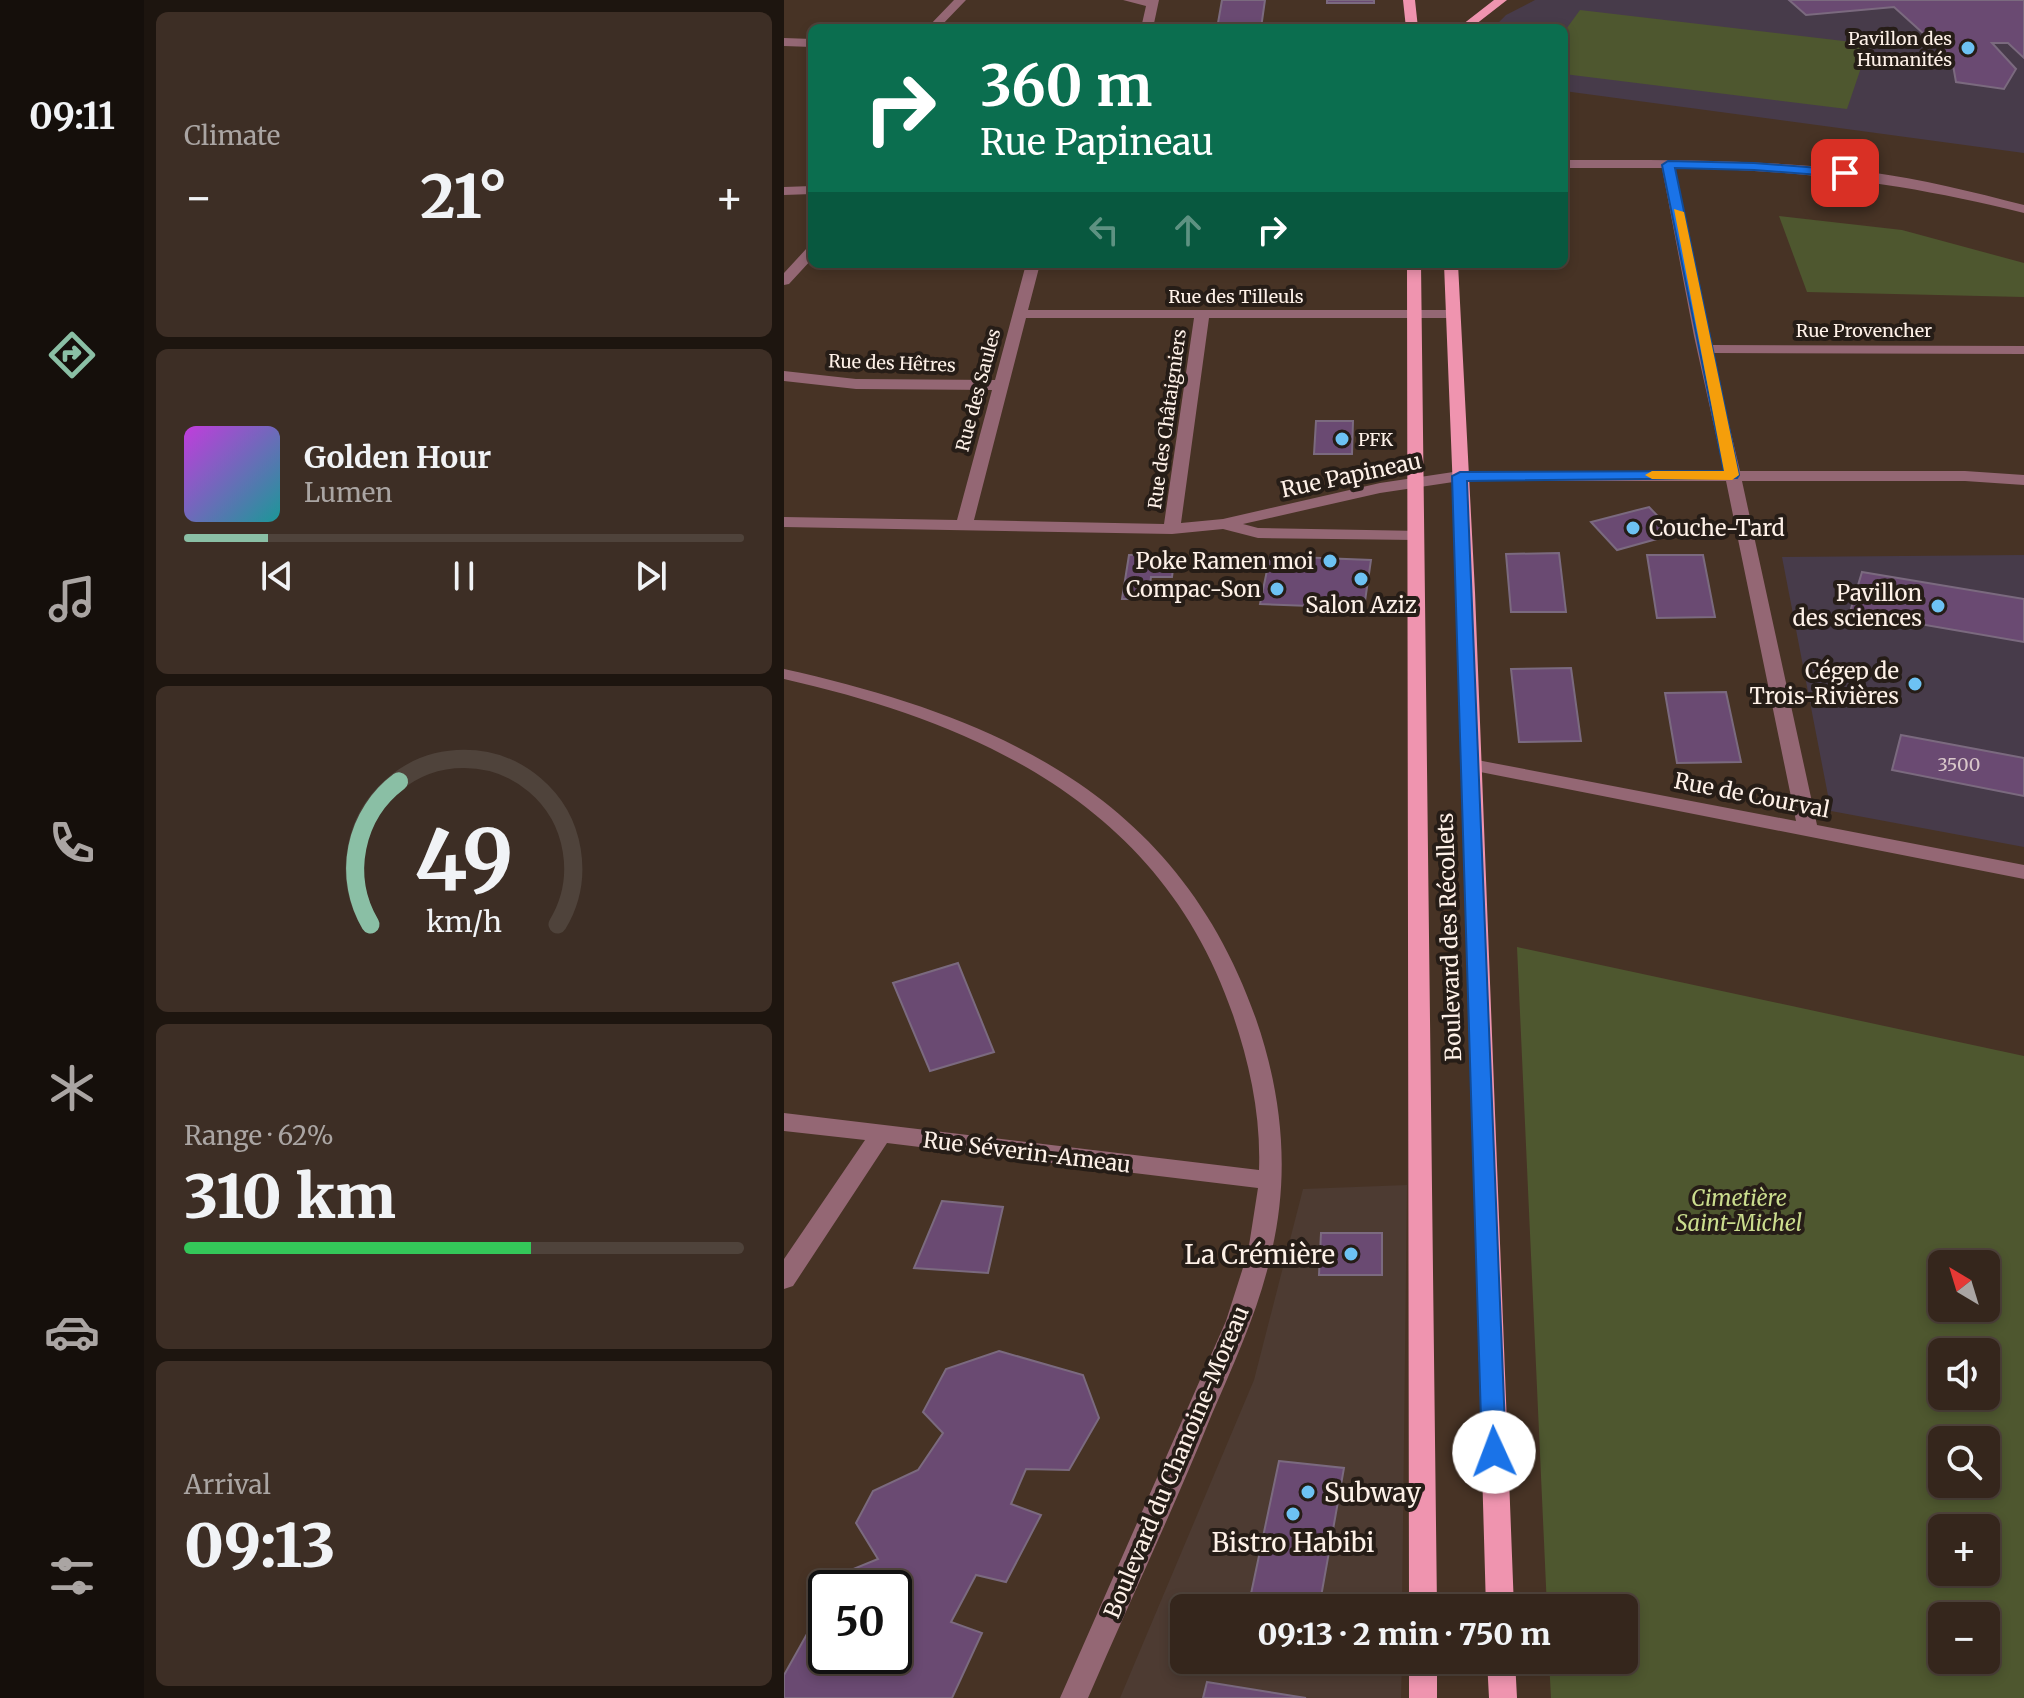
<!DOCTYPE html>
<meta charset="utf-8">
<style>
body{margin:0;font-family:Merriweather,serif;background:#3d2e25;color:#f1f3f6;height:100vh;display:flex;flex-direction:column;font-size:30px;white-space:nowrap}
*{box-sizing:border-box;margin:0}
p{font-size:26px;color:#aaa5a3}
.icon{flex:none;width:44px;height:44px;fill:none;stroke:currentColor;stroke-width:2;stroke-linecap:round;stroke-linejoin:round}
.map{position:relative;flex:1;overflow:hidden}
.panel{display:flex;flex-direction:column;gap:12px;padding:12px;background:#1d150f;width:640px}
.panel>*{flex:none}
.guide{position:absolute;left:24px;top:24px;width:760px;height:244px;border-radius:12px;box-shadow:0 4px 12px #0003,0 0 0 2px #4f433b;background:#0b6e4f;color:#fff;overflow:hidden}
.needle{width:52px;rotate:322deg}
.fabs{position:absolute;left:1144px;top:1250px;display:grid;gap:16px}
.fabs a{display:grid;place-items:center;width:72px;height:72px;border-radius:12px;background:#35261c;box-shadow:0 4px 12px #0003,0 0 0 2px #4f433b;font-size:40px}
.speed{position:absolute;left:24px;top:1570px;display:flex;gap:16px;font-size:40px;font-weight:700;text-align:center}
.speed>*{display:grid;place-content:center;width:104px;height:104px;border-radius:50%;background:#35261c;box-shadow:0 4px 12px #0003,0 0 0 2px #4f433b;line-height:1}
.speed .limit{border:4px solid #111;border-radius:12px;background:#fff;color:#111}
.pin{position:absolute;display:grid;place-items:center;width:68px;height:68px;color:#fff;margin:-34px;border-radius:16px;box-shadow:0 4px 12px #0006}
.me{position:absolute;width:88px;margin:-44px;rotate:358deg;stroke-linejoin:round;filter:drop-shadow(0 0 6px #0008)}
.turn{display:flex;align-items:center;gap:28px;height:168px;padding:0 40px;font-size:36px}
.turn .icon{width:104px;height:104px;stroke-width:2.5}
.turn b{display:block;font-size:56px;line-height:68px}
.lanes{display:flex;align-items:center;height:76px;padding:0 40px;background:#0003;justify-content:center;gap:40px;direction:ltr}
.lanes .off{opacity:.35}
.big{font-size:60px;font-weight:800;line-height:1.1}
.panel .widget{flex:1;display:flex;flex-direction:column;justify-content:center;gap:12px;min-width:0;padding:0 28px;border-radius:12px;background:#3d2e25}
.panel .dial{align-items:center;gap:0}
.dial svg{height:208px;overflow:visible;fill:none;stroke:#4f433b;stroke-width:7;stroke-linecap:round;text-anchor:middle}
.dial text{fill:#f1f3f6;stroke:none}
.song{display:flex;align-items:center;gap:24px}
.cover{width:96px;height:96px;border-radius:12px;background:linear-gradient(135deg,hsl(290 70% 55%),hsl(180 70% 35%))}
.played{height:8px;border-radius:4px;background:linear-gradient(90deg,#8abfa5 15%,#4f433b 15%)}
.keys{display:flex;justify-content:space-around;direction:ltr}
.heat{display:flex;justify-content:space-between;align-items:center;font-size:44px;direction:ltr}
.charge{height:12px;border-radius:6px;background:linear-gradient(90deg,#34c759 62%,#4f433b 0)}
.trip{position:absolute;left:386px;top:1594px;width:468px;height:80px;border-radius:12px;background:#35261c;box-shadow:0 4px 12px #0003,0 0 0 2px #4f433b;font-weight:800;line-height:80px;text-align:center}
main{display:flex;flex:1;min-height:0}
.menu{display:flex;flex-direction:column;width:144px;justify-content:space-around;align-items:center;background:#150f0b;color:#aaa5a3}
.menu .icon{width:56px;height:56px}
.menu .selected{color:#8abfa5}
.menu b{font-size:36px;color:#f1f3f6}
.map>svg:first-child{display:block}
.commercial{fill:#4d3b32}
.education{fill:#473b4a}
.green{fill:#4e572f;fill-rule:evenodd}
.building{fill:#6a4a72;stroke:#7b6a7f;stroke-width:2}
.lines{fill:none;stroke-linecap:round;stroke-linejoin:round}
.minor{fill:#946774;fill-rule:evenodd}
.major{fill:#ef94af;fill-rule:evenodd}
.route{fill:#1a73e8;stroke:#114b97;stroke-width:2}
.slow{fill:#f59e0b}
.poi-dot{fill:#6dc2f3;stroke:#261d17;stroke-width:3}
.labels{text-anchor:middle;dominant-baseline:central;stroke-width:8;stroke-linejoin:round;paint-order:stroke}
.far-poi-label{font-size:18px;fill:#fef1e8;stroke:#261d17;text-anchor:end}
.far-street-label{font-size:18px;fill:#fef1e8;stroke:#261d17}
.number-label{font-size:18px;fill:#d9c7ca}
.street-label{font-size:22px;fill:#fef1e8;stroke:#261d17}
.poi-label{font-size:22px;fill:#fef1e8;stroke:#261d17;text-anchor:end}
.park-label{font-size:22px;font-style:italic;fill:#cbdd8e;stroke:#261d17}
.near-poi-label{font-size:26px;fill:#fef1e8;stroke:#261d17;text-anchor:end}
</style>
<main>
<nav class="menu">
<b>09:11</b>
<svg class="icon selected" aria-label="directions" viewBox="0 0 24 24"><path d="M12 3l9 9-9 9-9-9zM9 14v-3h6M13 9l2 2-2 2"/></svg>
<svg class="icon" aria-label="music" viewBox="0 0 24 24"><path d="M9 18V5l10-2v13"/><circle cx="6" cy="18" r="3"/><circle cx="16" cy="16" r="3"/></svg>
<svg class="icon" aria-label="phone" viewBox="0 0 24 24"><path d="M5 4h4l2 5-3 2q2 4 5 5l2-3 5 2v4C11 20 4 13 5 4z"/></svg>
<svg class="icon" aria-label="climate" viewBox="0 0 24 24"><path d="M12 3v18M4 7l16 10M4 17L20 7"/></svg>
<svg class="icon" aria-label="car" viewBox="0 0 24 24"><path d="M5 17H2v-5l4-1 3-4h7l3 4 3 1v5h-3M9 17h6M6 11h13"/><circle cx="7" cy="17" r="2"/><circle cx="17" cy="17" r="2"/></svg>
<svg class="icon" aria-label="filters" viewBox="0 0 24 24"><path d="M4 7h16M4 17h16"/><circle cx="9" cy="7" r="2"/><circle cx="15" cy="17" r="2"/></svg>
</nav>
<section class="panel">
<div class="widget"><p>Climate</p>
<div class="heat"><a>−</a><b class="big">21°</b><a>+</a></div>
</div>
<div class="widget">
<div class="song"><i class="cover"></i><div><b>Golden Hour</b><p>Lumen</p></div></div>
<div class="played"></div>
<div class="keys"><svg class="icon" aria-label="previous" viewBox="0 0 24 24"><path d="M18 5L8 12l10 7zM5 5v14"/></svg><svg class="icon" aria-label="pause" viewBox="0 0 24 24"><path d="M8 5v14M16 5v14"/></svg><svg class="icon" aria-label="next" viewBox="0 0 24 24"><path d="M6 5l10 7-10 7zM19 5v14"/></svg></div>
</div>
<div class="widget dial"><svg viewBox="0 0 100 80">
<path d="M14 69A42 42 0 1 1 86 69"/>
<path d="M14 69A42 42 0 0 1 25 14" stroke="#8abfa5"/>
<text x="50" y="56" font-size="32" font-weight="700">49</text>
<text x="50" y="72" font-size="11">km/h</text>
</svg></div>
<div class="widget"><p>Range · 62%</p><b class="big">310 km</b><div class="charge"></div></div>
<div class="widget"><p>Arrival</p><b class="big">09:13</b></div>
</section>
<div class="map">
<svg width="1240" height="1698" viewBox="0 0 1240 1698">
<rect width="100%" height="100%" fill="#473325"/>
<!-- commercial -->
<path class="commercial" d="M623,1185L618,1608H400V1660H618L617,1698H336L470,1380L519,1189Z"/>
<!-- education -->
<path class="education" d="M751,0H1240V153L780,91V28H709L722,15Z
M1240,555V847L1047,811L998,557Z"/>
<!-- green -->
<path class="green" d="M796,10L1085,44L1063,109L780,74V32Z
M995,216L1118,230L1240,263V297L1023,292Z
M733,947L1240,1056V1698H767L765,1660H840V1608H763ZM1158,1264H1202V1308H1158ZM1158,1352H1202V1396H1158ZM1158,1440H1202V1484H1158ZM1158,1528H1202V1572H1158ZM1158,1616H1202V1660H1158Z"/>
<!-- building -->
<path class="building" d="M438,0H481L477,28H400L402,23H434Z
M543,0H590V3H543Z
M1005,0H1240V58L1224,43H1208L1232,69L1220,89L1172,82L1169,65L1162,54L1110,7L1022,15Z
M532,421H569L568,454H530Z
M865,507L891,534L833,550L807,522Z
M775,553L782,612H727L722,554Z
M391,554L388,577H367L364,599H338L345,555Z
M863,555H919L931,617L873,618Z
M486,556L587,560L580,608L476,604Z
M1078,572L1240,599V642L1066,612Z
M787,668L797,741L735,742L727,669Z
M942,692L957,762L893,763L881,693Z
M1117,735L1240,758V796L1108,770Z
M174,963L210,1052L146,1071L109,983Z
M158,1201L219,1207L204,1273L130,1268Z
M537,1233H598V1275H535Z
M215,1351L299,1375L315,1418L285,1470L242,1469L227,1504L257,1515L222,1582L192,1575L167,1622L198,1633L168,1698H0V1675L42,1600V1656H110V1588H49L57,1574L94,1559L72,1523L89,1491L134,1470L159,1433L139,1412L162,1369Z
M495,1461L560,1468L535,1608H464Z
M423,1682L522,1698H419Z"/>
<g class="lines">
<!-- minor -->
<path class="minor" d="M170,0H182L155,28H143Z
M339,0H375L369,28H357L362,6Z
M0,38L28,39V47L0,46Z
M780,160C882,160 984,159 1085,172C1137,179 1189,192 1240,205V213C1119,183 1016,170 891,168L926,345L1240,346V354L928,353L956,471H1181L1240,475V485L1181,481H958L1033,825L1240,865V879L681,769L678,765L688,759L1012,821L942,481H676L596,493L459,524L474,528L638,531L640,535L638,539L632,540L474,538L439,529L388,534L0,527V517L173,520L208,390L72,389L0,381V371L72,379L211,380L242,264H256L244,310H669L676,314L669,318H425L397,523L439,519L596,483L676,471H940L910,336L878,168H780ZM242,318H410L380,524L190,520Z
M28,186V194L0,195V187Z
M28,247V259L5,284L0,285V273L23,248Z
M0,669C215,717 394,796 472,1019C498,1094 506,1172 488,1250C476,1307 451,1361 428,1414C389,1510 345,1603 304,1698H276L442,1321L464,1252L474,1188L103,1143L9,1286L0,1289V1259L81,1140L0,1131V1113L475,1170C477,1116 466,1065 449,1015C379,808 199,724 0,679Z"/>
<!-- major -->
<path class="major" d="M619,0H631L634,28H622Z
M710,0H723L687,28H674Z
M623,264H637L653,1608H625Z
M660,264H674L691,592L730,1608H702L673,592Z
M625,1660H653V1698H625Z
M703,1660H731L733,1698H705Z"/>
</g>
<!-- route -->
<path class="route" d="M884,161L970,163L1061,170L1067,173L1061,177L970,170L891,168L955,475L953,478L683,481L722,1452L719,1459L710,1462L702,1459L698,1452L668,476L676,472L940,471L878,165Z"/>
<!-- slow -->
<path class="slow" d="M890,209L900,212L955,475L948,480L868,479L861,475L868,471H940Z"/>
<!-- markers -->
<g class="poi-dot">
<circle cx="1184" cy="48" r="8"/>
<circle cx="558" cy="439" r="8"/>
<circle cx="849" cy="528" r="8"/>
<circle cx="546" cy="561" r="8"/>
<circle cx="577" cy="579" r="8"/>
<circle cx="493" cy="589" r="8"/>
<circle cx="1154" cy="606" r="8"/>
<circle cx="1131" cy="684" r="8"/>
<circle cx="567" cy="1254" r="8"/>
<circle cx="524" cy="1492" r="8"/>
<circle cx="509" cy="1514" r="8"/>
</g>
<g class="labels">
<!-- far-poi labels -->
<g class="far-poi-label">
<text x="1168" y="38">Pavillon des<tspan x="1168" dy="21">Humanités</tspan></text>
<text x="574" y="439" text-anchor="start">PFK</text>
</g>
<!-- far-street labels -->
<g class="far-street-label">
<text x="452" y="296">Rue des Tilleuls</text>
<text x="1080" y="330">Rue Provencher</text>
<text transform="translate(108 363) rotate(2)">Rue des Hêtres</text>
<text transform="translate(194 390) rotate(-75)">Rue des Saules</text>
<text transform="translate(383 419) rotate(-82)">Rue des Châtaigniers</text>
</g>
<!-- number labels -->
<g class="number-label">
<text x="1175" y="764">3500</text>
</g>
<!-- street labels -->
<g class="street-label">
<text transform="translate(567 475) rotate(-12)">Rue Papineau</text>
<text transform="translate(968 795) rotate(11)">Rue de Courval</text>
<text transform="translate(665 937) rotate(-92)">Boulevard des Récollets</text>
<text transform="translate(243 1152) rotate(7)">Rue Séverin-Ameau</text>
<text transform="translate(392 1462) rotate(-67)">Boulevard du Chanoine-Moreau</text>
</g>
<!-- poi labels -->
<g class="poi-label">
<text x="865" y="528" text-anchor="start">Couche-Tard</text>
<text x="530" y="561">Poke Ramen moi</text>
<text x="477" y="589">Compac-Son</text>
<text x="1138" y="593">Pavillon<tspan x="1138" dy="25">des sciences</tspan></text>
<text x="577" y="605" text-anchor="middle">Salon Aziz</text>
<text x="1115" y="671">Cégep de<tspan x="1115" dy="25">Trois-Rivières</tspan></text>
</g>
<!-- park labels -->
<g class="park-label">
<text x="955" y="1198">Cimetière<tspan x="955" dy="25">Saint-Michel</tspan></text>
</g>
<!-- near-poi labels -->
<g class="near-poi-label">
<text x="551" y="1254">La Crémière</text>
<text x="540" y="1492" text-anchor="start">Subway</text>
<text x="509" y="1542" text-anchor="middle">Bistro Habibi</text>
</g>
</g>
</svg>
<div class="fabs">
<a><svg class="needle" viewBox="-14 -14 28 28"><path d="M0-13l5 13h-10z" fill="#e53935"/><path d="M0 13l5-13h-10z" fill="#aaa5a3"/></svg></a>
<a><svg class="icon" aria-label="sound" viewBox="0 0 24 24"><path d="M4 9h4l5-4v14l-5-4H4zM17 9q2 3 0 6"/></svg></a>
<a><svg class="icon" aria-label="search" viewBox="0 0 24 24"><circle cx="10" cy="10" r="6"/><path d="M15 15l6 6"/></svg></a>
<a>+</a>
<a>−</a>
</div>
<div class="speed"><div class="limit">50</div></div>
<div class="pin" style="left:1061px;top:173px;background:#d93025"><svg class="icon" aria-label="arrive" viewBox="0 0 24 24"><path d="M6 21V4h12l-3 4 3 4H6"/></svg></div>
<svg class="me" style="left:710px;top:1452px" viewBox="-20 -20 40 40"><circle r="19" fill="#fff"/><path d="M0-13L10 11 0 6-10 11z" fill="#1a73e8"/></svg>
<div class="trip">09:13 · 2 min · 750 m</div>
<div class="guide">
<div class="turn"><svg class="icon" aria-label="right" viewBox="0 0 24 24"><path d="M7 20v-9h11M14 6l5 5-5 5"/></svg><div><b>360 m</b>Rue Papineau</div></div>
<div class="lanes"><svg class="icon off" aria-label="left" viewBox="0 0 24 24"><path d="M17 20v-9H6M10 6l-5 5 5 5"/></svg><svg class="icon off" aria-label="ahead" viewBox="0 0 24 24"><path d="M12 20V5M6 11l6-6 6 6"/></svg><svg class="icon" aria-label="right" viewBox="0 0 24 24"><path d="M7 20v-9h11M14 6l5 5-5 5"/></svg></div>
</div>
</div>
</main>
